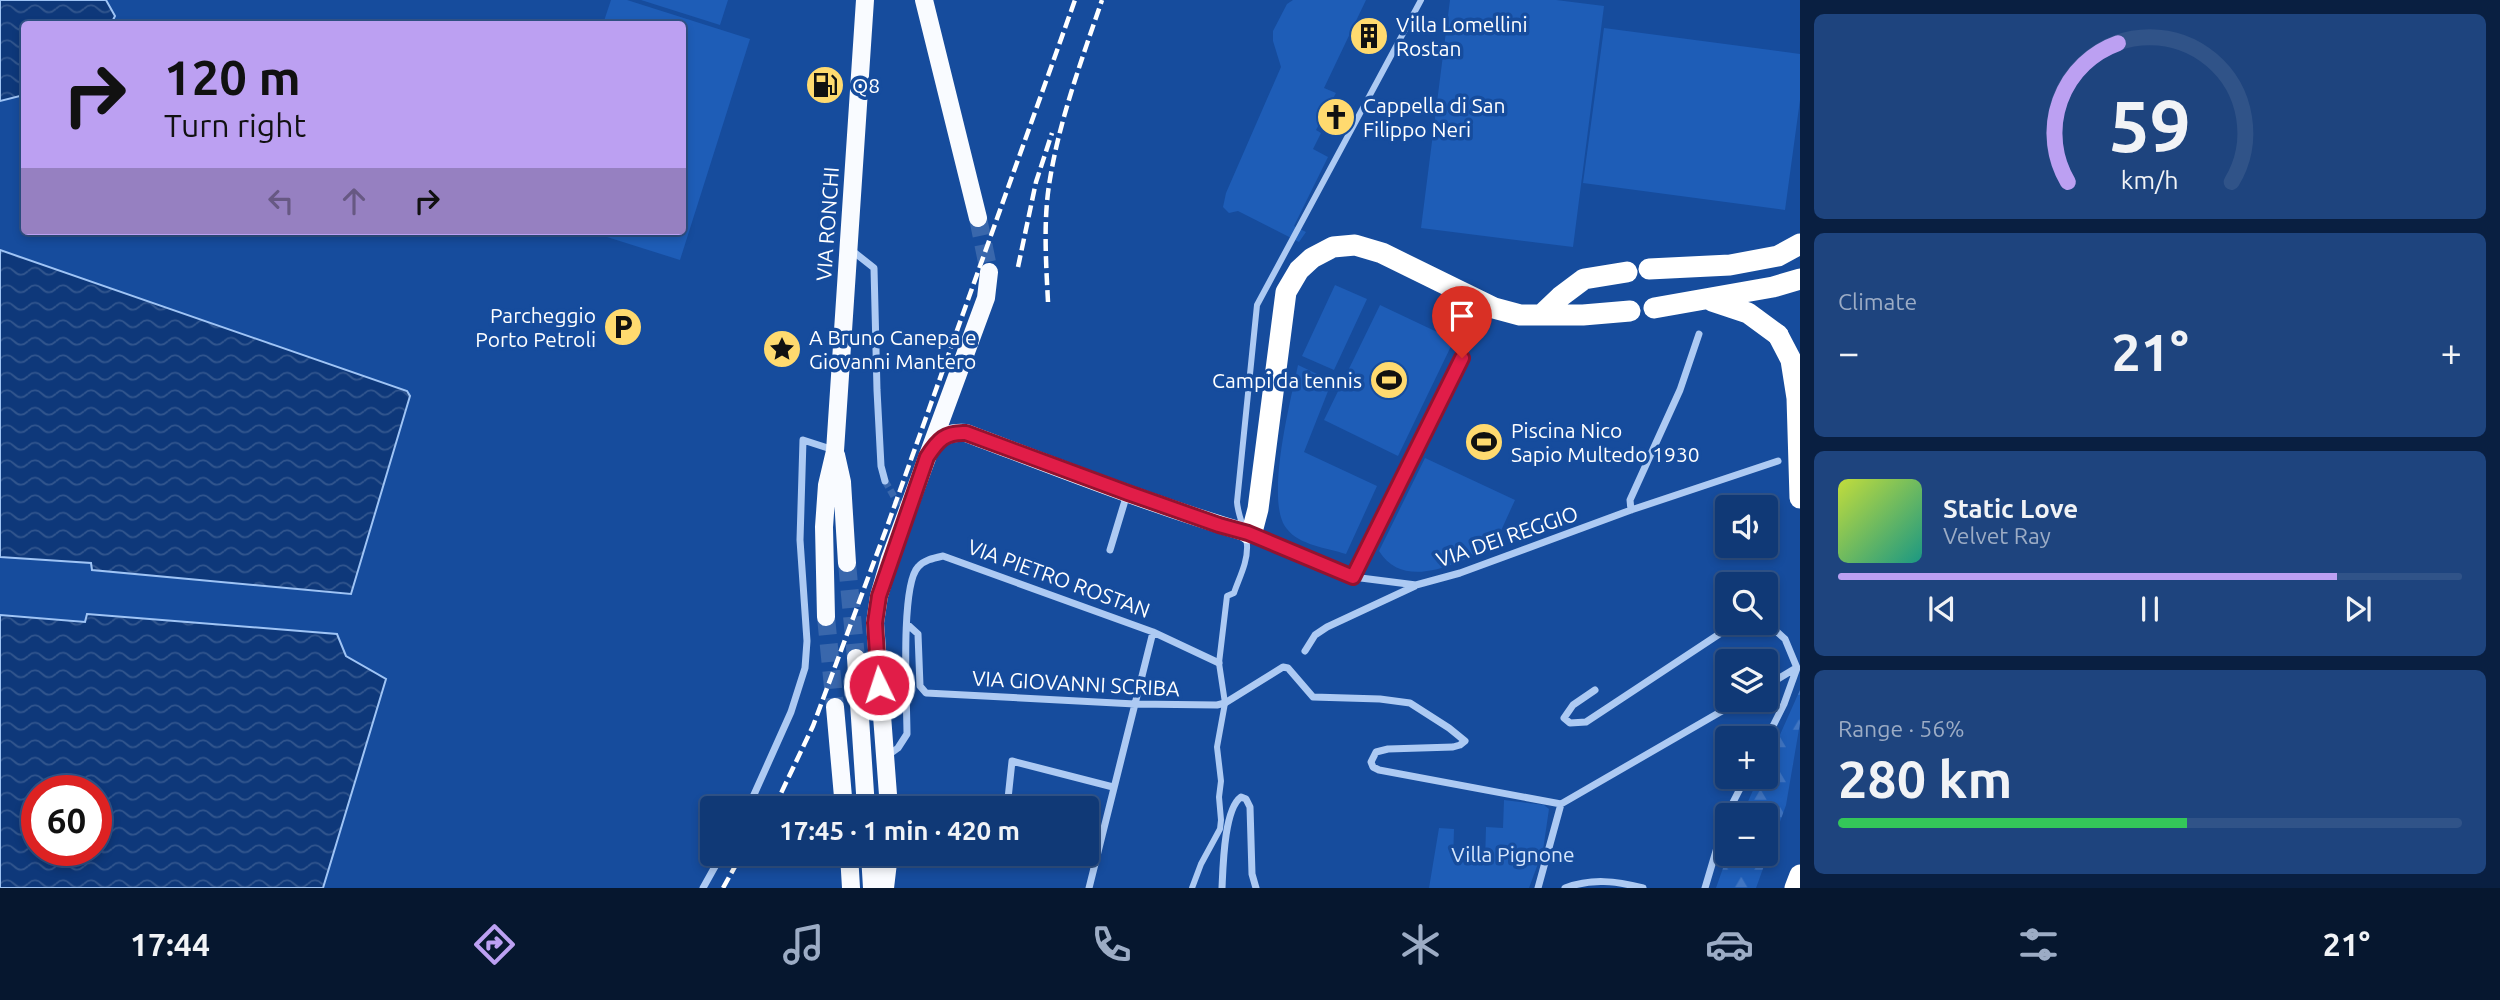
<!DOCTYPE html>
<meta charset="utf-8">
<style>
body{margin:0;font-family:Ubuntu,sans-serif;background:#1e447e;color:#f1f3f6;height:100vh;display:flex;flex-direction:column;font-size:26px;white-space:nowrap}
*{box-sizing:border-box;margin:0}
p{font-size:23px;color:#9cacc5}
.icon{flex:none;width:38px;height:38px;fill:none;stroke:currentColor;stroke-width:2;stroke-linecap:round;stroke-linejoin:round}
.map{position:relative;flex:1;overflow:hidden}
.sheet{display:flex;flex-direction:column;gap:14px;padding:14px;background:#091f41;width:700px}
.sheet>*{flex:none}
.banner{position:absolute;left:21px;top:21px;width:665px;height:214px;border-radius:7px;box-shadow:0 4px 10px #0003,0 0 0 2px #305388;background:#bca0f2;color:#111;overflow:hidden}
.tools{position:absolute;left:1715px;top:495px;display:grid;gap:14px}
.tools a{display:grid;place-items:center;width:63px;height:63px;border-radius:7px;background:#103976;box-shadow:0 4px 10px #0003,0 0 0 2px #305388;font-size:35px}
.speed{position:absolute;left:21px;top:775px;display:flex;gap:14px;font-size:35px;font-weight:700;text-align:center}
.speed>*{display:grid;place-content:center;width:91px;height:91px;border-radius:50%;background:#103976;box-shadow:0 4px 10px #0003,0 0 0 2px #305388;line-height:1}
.speed .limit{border:10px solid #d22;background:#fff;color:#111}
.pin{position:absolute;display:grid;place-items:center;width:60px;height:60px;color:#fff;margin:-72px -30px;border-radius:50% 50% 50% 0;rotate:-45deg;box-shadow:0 0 7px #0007}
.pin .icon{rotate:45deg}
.me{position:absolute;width:77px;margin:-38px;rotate:356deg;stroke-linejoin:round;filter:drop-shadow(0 0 5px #0008)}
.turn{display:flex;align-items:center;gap:24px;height:147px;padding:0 28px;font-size:32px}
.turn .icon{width:91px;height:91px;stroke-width:2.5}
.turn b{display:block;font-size:49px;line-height:60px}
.lanes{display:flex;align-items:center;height:66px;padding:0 28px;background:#0003;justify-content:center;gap:35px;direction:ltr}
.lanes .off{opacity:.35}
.big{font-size:52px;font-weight:600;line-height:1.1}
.sheet .tile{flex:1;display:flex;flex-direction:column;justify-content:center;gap:10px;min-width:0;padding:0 24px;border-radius:10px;background:#1e447e}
.sheet .dial{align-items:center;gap:0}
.dial svg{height:182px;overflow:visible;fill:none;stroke:#305388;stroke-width:7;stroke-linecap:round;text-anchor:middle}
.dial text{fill:#f1f3f6;stroke:none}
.song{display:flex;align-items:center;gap:21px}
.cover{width:84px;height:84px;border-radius:10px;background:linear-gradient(135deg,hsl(70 70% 55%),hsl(170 70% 35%))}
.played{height:7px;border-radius:4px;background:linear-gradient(90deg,#bca0f2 80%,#305388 80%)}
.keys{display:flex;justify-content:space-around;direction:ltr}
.heat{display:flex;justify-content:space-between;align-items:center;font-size:38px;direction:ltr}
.charge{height:10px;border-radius:5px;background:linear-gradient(90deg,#34c759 56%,#305388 0)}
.trip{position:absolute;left:700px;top:796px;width:399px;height:70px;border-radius:7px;background:#103976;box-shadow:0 4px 10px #0003,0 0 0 2px #305388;font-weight:600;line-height:70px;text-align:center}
.tabs{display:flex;height:112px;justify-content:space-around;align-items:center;background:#06172f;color:#9cacc5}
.tabs .icon{width:49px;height:49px}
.tabs .on{color:#bca0f2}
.tabs b{font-size:32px;color:#f1f3f6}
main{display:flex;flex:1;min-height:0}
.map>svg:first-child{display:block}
.forest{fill:url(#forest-firs)}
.park{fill:#1e5db7}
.water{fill:url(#water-waves);stroke:#9fc4f5;stroke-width:2;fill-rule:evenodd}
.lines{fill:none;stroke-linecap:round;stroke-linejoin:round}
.minor-tunnel{stroke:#3967ac;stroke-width:7;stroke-dasharray:7 3.5;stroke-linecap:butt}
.primary-tunnel{stroke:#3967ac;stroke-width:18;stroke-dasharray:18 9;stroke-linecap:butt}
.pedestrian{stroke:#adcaf3;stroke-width:6}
.minor{stroke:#adcaf3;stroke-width:7}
.primary{stroke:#f9fbff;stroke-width:18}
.motorway{stroke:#fff;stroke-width:21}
.rail{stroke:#fff;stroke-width:4.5;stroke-dasharray:12 5;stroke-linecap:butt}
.motorway-bridge{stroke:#fff;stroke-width:21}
.route-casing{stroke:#92132f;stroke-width:18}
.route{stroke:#e11d48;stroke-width:12}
.labels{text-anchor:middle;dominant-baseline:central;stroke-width:7;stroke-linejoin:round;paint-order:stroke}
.poi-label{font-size:21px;fill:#fff;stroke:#164c9d;text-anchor:start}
.street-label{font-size:21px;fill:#fff;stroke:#164c9d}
.park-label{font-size:21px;fill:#d5e6fd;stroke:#164c9d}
</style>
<main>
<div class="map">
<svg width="1800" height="888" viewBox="0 0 1800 888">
<defs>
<pattern id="forest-firs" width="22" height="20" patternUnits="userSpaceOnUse" patternTransform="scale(1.75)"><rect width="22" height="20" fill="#1e5db7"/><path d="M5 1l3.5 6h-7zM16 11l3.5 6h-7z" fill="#4075c2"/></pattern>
<pattern id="water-waves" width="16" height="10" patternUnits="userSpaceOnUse" patternTransform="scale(1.75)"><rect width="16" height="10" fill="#0e387a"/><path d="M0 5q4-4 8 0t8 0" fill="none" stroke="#32568e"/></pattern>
</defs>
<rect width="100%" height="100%" fill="#164c9d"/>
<!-- forest -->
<path class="forest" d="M1800,690V723L1786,805L1756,888H1716L1728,854H1766V816L1742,815L1759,777H1766V766Z"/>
<!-- park -->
<path class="park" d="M611,0H627L750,39L680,260L588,231H682V24H603Z
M641,0H728L720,25Z
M1293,0H1366L1324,88L1336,93L1316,130L1321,133L1313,149L1328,157L1294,226L1306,232L1299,242L1238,211L1229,213L1223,207L1226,193L1281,67L1273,41V31L1287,4Z
M1450,0H1556L1604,6L1573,247L1421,228Z
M1604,28L1800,54V100L1785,210L1583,183Z
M1335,285L1367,299L1334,370L1302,356Z
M1380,305L1454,340L1398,456L1324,420Z
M1298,365L1332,381L1304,452L1377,486L1346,554C1327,548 1299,545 1287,529C1264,503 1291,399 1298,365Z
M1425,458L1515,500L1494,546C1461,561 1405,593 1379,551Z
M1504,800L1544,805L1549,809L1543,850L1529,888H1429L1439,828L1454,829L1453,862L1485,863L1486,827L1503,828Z"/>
<!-- water -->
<path class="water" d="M0,0H106L115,16L111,24H24V95L0,101Z
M0,250L407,391L410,396L351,594L92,570L91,563L0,557Z
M87,614L337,634L346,656L386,679L323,888H0V615L85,622ZM37,791H96V850H37Z"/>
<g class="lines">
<!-- minor-tunnel -->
<path class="minor-tunnel" d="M885,481L903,512"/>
<!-- primary-tunnel -->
<path class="primary-tunnel" d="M978,218L989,272
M847,563L856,658
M826,617L835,707"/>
<!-- pedestrian -->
<path class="pedestrian" d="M1192,888L1201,864L1220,829L1221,820L1219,797L1221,781L1217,747L1225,703L1219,663L1227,596L1234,593C1239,578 1248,562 1247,545C1246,530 1238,517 1237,502L1257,305L1421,0"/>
<!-- minor -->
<path class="minor" d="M850,249L874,268L877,390L881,466L885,481
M1631,510L1630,500L1680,390L1699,334
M1252,535L1353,577L1416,585L1460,573L1631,510L1778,461
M1110,550L1127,494
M1353,577L1472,337
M1766,622L1785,639L1797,668
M907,624L918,634L920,686L926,693L1135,704L1217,705L1225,703L1283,667L1288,668L1313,697L1380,699L1410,703L1449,728L1465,741L1460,745L1453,747L1388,749L1376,752L1371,762L1373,767L1379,770L1561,804
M1305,651L1315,635L1327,627L1415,586
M1766,686L1796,668
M1595,690L1573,705L1564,718L1570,723L1586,722L1736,623
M1766,740L1784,704L1797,668
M887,756L898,748L907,734C907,704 900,586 918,567C924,560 934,558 943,556L1153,632L1219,663
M1561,804L1741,700
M748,808L791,712L805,668L807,641L800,540L803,440L834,450
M1007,808L1012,761L1113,787
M703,888L722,854
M1089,888L1153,632
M1222,888C1223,867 1224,809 1241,797L1246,799L1250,807L1252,874L1256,888
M1538,888L1561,804
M1565,888C1592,878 1616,881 1643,888
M1705,888L1727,814L1746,777"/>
<!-- primary -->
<path class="primary" d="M924,0L978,218
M932,448C941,435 951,432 966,433C1059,468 1152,505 1248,533
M836,455L842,482L847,563
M826,617L824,527L827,485L835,451L865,0
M856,658L866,808
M835,707L844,808
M889,808L875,623L879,596L890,558L986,298L989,272
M849,854L851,888
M870,854L872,888
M885,888L889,854"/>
<!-- motorway -->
<path class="motorway" d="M1649,269L1730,265L1778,256L1800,244
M1712,301L1748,313L1778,335
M1654,308L1773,287L1800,279
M1541,315L1560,297L1584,279L1627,272
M1248,533L1253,528L1258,509L1286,292L1299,270L1312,258L1333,247L1355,245L1382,253L1494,308L1520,315H1583L1630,311
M1795,888L1800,875"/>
<!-- rail -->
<path class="rail" d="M1018,267L1036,182L1052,133
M1048,302C1046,262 1043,219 1050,179C1060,118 1082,59 1102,0
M774,808L813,726L888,524L1075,0
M723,888L742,854"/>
<!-- motorway-bridge -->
<path class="motorway-bridge" d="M1778,335L1791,360L1797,398L1800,498"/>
</g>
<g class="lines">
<defs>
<path id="route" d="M879,685L875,623L879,596L927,457C938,440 945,432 966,433L1128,493L1219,525L1248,533L1353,577L1462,358"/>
</defs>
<!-- route casing -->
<use href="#route" class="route-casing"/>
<!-- route -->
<use href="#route" class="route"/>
</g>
<!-- icons -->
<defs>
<symbol id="building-disc" viewBox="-11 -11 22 22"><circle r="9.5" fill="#ffda6f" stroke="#164c9d"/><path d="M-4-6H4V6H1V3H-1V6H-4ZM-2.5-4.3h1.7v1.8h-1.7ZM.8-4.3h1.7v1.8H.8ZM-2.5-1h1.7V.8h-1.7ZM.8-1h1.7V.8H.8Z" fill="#111"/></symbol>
<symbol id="fuel-disc" viewBox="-11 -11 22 22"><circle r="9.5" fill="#ffda6f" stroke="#164c9d"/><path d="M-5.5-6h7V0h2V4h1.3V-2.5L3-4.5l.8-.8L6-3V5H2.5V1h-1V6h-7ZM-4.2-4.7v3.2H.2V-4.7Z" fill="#111"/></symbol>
<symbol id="church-disc" viewBox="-11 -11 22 22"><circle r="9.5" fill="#ffda6f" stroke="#164c9d"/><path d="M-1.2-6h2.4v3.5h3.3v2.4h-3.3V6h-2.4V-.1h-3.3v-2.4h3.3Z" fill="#111"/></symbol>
<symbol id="parking-disc" viewBox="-11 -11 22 22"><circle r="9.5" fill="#ffda6f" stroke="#164c9d"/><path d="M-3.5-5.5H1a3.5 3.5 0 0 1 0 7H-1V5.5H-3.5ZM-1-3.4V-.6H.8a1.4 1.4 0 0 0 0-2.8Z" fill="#111"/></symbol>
<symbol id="sight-disc" viewBox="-11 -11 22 22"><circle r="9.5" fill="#ffda6f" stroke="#164c9d"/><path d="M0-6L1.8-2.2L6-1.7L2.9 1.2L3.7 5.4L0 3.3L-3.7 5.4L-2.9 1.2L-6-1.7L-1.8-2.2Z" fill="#111"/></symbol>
<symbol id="stadium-disc" viewBox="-11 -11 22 22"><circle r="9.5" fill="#ffda6f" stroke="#164c9d"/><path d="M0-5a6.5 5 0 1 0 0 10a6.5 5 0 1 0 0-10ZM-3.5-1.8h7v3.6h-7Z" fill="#111"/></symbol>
</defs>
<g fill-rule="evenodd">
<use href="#building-disc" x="1347" y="14" width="44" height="44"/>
<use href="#fuel-disc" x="803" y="63" width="44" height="44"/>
<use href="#church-disc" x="1314" y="95" width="44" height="44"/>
<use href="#parking-disc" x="601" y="305" width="44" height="44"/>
<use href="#sight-disc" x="760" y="327" width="44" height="44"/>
<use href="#stadium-disc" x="1367" y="358" width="44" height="44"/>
<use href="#stadium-disc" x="1462" y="420" width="44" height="44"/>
</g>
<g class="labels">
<!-- poi labels -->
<g class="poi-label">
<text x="1396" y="24">Villa Lomellini<tspan x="1396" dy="24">Rostan</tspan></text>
<text x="852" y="85">Q8</text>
<text x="1363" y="105">Cappella di San<tspan x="1363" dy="24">Filippo Neri</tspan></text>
<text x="596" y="315" text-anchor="end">Parcheggio<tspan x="596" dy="24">Porto Petroli</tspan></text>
<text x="809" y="337">A Bruno Canepa e<tspan x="809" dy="24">Giovanni Mantero</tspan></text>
<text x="1362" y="380" text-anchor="end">Campi da tennis</text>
<text x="1511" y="430">Piscina Nico<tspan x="1511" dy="24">Sapio Multedo 1930</tspan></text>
</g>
<!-- street labels -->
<g class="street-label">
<text transform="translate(827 224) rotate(-86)">VIA RONCHI</text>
<text transform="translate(1507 536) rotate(-19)">VIA DEI REGGIO</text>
<text transform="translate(1059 578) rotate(20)">VIA PIETRO ROSTAN</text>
<text transform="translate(1076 683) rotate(3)">VIA GIOVANNI SCRIBA</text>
</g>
<!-- park labels -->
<g class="park-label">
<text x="1513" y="854">Villa Pignone</text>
</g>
</g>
</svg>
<div class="tools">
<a><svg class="icon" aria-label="sound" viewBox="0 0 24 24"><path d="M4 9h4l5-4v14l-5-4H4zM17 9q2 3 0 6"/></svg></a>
<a><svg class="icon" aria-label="search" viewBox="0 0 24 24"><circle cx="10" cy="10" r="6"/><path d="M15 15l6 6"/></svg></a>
<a><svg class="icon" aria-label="layers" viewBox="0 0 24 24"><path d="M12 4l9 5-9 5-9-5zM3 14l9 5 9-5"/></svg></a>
<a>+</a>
<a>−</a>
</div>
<div class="speed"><div class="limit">60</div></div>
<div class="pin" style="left:1462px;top:358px;background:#d93025"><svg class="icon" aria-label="arrive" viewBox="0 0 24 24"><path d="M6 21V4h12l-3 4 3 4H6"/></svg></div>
<svg class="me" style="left:879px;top:685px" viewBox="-20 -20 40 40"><circle r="17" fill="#e11d48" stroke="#fff" stroke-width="3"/><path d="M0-11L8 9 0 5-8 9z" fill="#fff"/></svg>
<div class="trip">17:45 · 1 min · 420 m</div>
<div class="banner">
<div class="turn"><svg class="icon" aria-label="right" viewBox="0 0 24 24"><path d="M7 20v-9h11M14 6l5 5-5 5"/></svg><div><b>120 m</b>Turn right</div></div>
<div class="lanes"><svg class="icon off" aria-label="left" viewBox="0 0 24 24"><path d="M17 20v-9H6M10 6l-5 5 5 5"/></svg><svg class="icon off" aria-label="ahead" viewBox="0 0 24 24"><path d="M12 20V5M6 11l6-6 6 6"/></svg><svg class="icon" aria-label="right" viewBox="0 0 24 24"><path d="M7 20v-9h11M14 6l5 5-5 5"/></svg></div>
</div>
</div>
<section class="sheet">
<div class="tile dial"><svg viewBox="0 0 100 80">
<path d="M14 69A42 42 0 1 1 86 69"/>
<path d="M14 69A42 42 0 0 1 36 8" stroke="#bca0f2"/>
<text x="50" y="56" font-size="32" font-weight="700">59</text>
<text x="50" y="72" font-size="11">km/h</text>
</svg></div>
<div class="tile"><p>Climate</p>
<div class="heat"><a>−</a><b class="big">21°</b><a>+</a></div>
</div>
<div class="tile">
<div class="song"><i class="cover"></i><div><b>Static Love</b><p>Velvet Ray</p></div></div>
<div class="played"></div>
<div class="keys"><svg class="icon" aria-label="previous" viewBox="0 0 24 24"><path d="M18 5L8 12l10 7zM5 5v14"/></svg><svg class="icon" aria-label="pause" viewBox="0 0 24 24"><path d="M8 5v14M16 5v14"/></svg><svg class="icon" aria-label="next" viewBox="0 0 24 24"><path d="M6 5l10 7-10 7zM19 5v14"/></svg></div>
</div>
<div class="tile"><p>Range · 56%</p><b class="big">280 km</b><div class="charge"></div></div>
</section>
</main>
<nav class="tabs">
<b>17:44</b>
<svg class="icon on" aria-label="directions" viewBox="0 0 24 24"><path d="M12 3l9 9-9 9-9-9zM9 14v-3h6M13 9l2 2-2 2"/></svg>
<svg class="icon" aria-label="music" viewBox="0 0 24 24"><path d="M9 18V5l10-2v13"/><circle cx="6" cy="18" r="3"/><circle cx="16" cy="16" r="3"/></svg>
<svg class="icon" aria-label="phone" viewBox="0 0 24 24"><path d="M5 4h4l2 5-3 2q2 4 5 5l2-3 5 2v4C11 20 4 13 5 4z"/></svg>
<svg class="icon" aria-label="climate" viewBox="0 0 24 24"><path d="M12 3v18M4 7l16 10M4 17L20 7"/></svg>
<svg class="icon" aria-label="car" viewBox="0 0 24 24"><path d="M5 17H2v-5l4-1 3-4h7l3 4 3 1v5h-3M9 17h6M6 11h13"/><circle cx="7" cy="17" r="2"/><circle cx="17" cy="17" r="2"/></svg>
<svg class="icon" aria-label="filters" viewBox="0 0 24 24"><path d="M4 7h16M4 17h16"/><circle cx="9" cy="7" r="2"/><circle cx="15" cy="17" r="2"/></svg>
<b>21°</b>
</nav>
